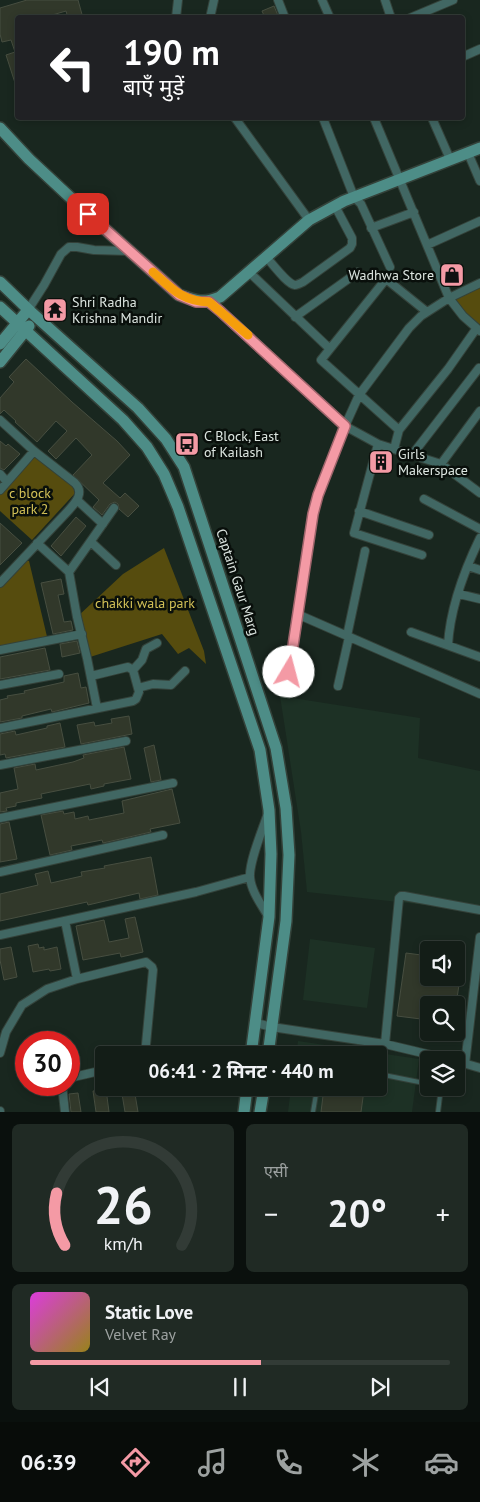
<!DOCTYPE html>
<html lang="hi">
<meta charset="utf-8">
<style>
body{margin:0;font-family:"PT Sans","Noto Sans Devanagari",sans-serif;background:#202a24;color:#f1f3f6;height:100vh;display:flex;flex-direction:column;font-size:19px;white-space:nowrap}
*{box-sizing:border-box;margin:0}
p{font-size:16px;color:#9da2a1}
.icon{flex:none;width:28px;height:28px;fill:none;stroke:currentColor;stroke-width:2;stroke-linecap:round;stroke-linejoin:round}
.map{position:relative;height:1112px;overflow:hidden}
.drawer{display:flex;flex-direction:column;gap:12px;padding:12px;background:#0a100d;flex:1}
.drawer>*{flex:none}
.hud{position:absolute;left:15px;top:15px;width:450px;height:105px;border-radius:5px;box-shadow:0 2px 8px #0003,0 0 0 1px #323b36;background:#202124;color:#fff;overflow:hidden}
.fabs{position:absolute;left:420px;top:941px;display:grid;gap:10px}
.fabs a{display:grid;place-items:center;width:45px;height:45px;border-radius:5px;background:#131d17;box-shadow:0 2px 8px #0003,0 0 0 1px #323b36;font-size:25px}
.speed{position:absolute;left:15px;top:1031px;display:flex;gap:10px;font-size:25px;font-weight:700;text-align:center}
.speed>*{display:grid;place-content:center;width:65px;height:65px;border-radius:50%;background:#131d17;box-shadow:0 2px 8px #0003,0 0 0 1px #323b36;line-height:1}
.speed .limit{border:8px solid #d22;background:#fff;color:#111}
.pin{position:absolute;display:grid;place-items:center;width:42px;height:42px;color:#fff;margin:-21px;border-radius:10px;box-shadow:0 2px 8px #0006}
.me{position:absolute;width:55px;margin:-28px;rotate:8deg;stroke-linejoin:round;filter:drop-shadow(0 0 4px #0008)}
.turn{display:flex;align-items:center;gap:18px;height:105px;padding:0 25px;font-size:22px}
.turn .icon{width:65px;height:65px;stroke-width:2.5}
.turn b{display:block;font-size:35px;line-height:42px}
.big{font-size:38px;font-weight:700;line-height:1.1}
.drawer .tile{flex:1;display:flex;flex-direction:column;justify-content:center;gap:8px;min-width:0;padding:0 18px;border-radius:8px;background:#202a24}
.drawer .dial{align-items:center;gap:0}
.dial svg{height:130px;overflow:visible;fill:none;stroke:#323b36;stroke-width:7;stroke-linecap:round;text-anchor:middle}
.dial text{fill:#f1f3f6;stroke:none}
.song{display:flex;align-items:center;gap:15px}
.cover{width:60px;height:60px;border-radius:8px;background:linear-gradient(135deg,hsl(300 70% 55%),hsl(50 70% 35%))}
.played{height:5px;border-radius:2px;background:linear-gradient(90deg,#f49aa5 55%,#323b36 55%)}
.keys{display:flex;justify-content:space-around;direction:ltr}
.heat{display:flex;justify-content:space-between;align-items:center;font-size:28px;direction:ltr}
.drawer .tiles{flex:1;display:grid;gap:12px;grid-template-columns:1fr 1fr}
.tile:last-child{grid-column:span 2}
.trip{position:absolute;left:95px;top:1046px;width:292px;height:50px;border-radius:5px;background:#131d17;box-shadow:0 2px 8px #0003,0 0 0 1px #323b36;font-weight:700;line-height:50px;text-align:center}
.dock{display:flex;height:80px;justify-content:space-around;align-items:center;background:#080c09;color:#9da2a1}
.dock .icon{width:35px;height:35px}
.dock .current{color:#f49aa5}
.dock b{font-size:22px;color:#f1f3f6}
.map>svg:first-child{display:block}
.built{fill:#1d3125}
.green{fill:#564c0e}
.building{fill:#31382a;stroke:#474e40}
.lines{fill:none;stroke-linecap:round;stroke-linejoin:round}
.lane-casing{stroke:#34423a;stroke-width:6}
.street-casing{stroke:#34423a;stroke-width:10}
.secondary-casing{stroke:#34423a;stroke-width:14}
.lane{stroke:#416763;stroke-width:4}
.street{stroke:#416763;stroke-width:8}
.secondary{stroke:#4d8d87;stroke-width:11}
.route-casing{stroke:#9f646b;stroke-width:12}
.route{stroke:#f49aa5;stroke-width:9}
.slow{stroke:#f59e0b;stroke-width:9}
.labels{text-anchor:middle;dominant-baseline:central;stroke-width:5;stroke-linejoin:round;paint-order:stroke}
.poi-label{font-size:14px;fill:#dde6e1;stroke:#090f0b;text-anchor:start}
.park-label{font-size:14px;fill:#d3c157;stroke:#090f0b}
.street-label{font-size:14px;fill:#dde6e1;stroke:#090f0b}
</style>
<div class="map">
<svg width="480" height="1112" viewBox="0 0 480 1112">
<rect width="100%" height="100%" fill="#19271f"/>
<!-- built -->
<path class="built" d="M280,696L420,718L418,758L480,771V911L307,892L301,832Z
M310,939L375,948L367,1008L303,1000Z
M298,1041L419,1059L412,1112H288L291,1088H379V1055H296Z"/>
<!-- green -->
<path class="green" d="M480,285V328L466,317L454,296Z
M35,457L78,490L32,540L0,511V491Z
M164,548L204,651L206,664L189,648L178,654L162,634L87,658L77,617L123,574Z
M19,559L29,561L49,645L0,654V578Z"/>
<!-- building -->
<path class="building" d="M27,0H78L83,18H68L66,11L42,18H18V86H16L6,55L15,52L11,40L2,42L0,34V8Z
M274,6L279,18H265L262,11Z
M26,359L72,402L117,441L130,455L103,483L120,498L125,493L139,506L128,517L119,509L118,504L115,502L110,504L102,515L93,507L99,500L73,475L92,455L76,438L56,459L48,451L67,431L56,421L37,442L15,422L16,421L4,410L0,414V398L14,382L9,377Z
M0,441L6,446L8,444L20,454L4,470L0,468Z
M76,517L86,526L61,556L51,546Z
M0,523L22,543L0,565Z
M61,579L64,594L58,595L64,622L71,621L73,630L53,634L41,583Z
M77,641L80,653L62,657L60,644Z
M45,648L50,670L0,679V657Z
M78,673L81,688L86,687L89,703L52,712L51,709L22,716V718L0,722V700L8,698L7,696L25,693L24,691L64,682V676Z
M129,716L132,734L81,744L77,725L94,722L95,726L112,723L111,719Z
M60,723L65,747L6,758L5,754L0,755V734L15,731L16,735L47,728V726Z
M154,745L161,780L151,782L144,748Z
M124,747L131,779L104,784V786L91,789L90,784L41,794L42,798L16,803V806L6,808L7,811L0,812V793L18,789L14,768L35,764L36,770L73,762L84,758L83,755Z
M172,789L180,823L150,829L151,832L103,843L102,840L71,846L72,850L50,855L41,815L63,811L64,814L74,812L75,819L88,816L89,820L124,813L122,801Z
M9,822L17,859L0,862V824Z
M151,857L158,895L140,899L139,893L88,905L87,902L0,921V894L38,885L35,874L48,871L51,883L82,876L81,872L105,868L104,866Z
M135,917L143,952L121,957L120,953L83,960L76,926L104,920L109,942L129,938L125,919Z
M38,944L39,948L44,947V950L57,947L61,969L50,971L49,969L33,972L28,946Z
M11,947L17,977L4,980L0,960V949Z
M406,953L429,956V978H460L456,1005H429V1020L397,1016Z
M121,1088H134L138,1112H125Z
M324,1088H346L364,1090L361,1112H321Z
M106,1089L109,1112H96L93,1091Z
M78,1093L81,1112H71L69,1094Z"/>
<g class="lines">
<defs>
<path id="lane" d="M379,1074L429,1084
M313,1112L317,1088
M438,1112L441,1088"/>
<path id="street" d="M278,0L285,18
M322,0L330,18
M385,0L391,18
M176,18L178,0
M210,18L214,0
M410,18L453,0
M462,57L480,49
M235,118L309,220
M323,118L354,197L361,204L390,267
M374,118L449,298L463,316L480,331
M432,118L450,159
M468,153L480,181
M371,228L414,212
M427,245L480,221
M266,257C272,263 287,284 295,285C297,285 301,283 303,282L350,248L352,244V238L335,206
M249,272L329,348
M209,302L236,324L345,426L378,444L441,464L480,493
M28,310L44,285L61,254L69,247H77L94,250L129,251
M295,317L358,272
M0,420L34,451L75,483C85,493 75,503 68,511L0,583
M399,430L321,360L386,279L427,312
M378,444L354,533L422,555
M394,449L399,430L448,369L476,329
M412,455L479,368
M441,464L480,411
M0,474L7,482
M0,490L34,451
M424,499L480,529
M77,500L103,524
M359,511L429,535
M91,542L116,565
M37,543L69,572L77,617L87,658L97,708
M468,566L480,570
M69,572L114,508
M459,594L480,599
M297,614L480,694
M411,632L480,657
M347,636L365,551
M448,645C450,610 465,569 480,538
M0,650L82,634
M133,670L142,660L146,649L157,643
M289,672L313,514L318,495L345,426L359,395L409,328L421,316L449,298L480,283
M0,685L59,674
M338,686L349,637
M138,688L153,684L171,685L185,671
M0,728L133,701L136,699L139,692L133,670L128,667L91,676
M0,765L126,741
M267,816C262,831 249,862 250,877C251,891 261,904 268,916
M0,818L173,783
M0,872L163,835
M65,921L77,979
M0,935L196,892L250,877
M256,1023L272,1027L385,1044L452,1060
M385,1044L399,898L401,896H404L480,910
M0,1053L6,1032L22,1005L47,989L77,979L146,962L152,967L153,970L145,1055
M456,1061L480,1068
M465,1064L480,937
M69,1078L104,1070
M62,1085L65,1112
M0,1111V1112"/>
<path id="secondary" d="M0,128L29,159L88,214L179,295C196,301 203,304 220,297L309,220L344,201L480,148
M0,282L31,312L138,408L166,439L184,467L276,748L286,808L289,855L286,921L268,1055
M0,307L123,420L147,447L164,474L178,507L260,750L269,810L271,854L269,917L251,1055
M0,344L28,310
M0,362L29,326
M244,1112L247,1088
M260,1112L264,1088"/>
</defs>
<!-- lane casing -->
<use href="#lane" class="lane-casing"/>
<!-- street casing -->
<use href="#street" class="street-casing"/>
<!-- secondary casing -->
<use href="#secondary" class="secondary-casing"/>
<!-- lane -->
<use href="#lane" class="lane"/>
<!-- street -->
<use href="#street" class="street"/>
<!-- secondary -->
<use href="#secondary" class="secondary"/>
</g>
<g class="lines">
<defs>
<path id="route" d="M88,214L179,295L196,302H209L220,311L345,426L318,495L313,514L289,672"/>
</defs>
<!-- route casing -->
<use href="#route" class="route-casing"/>
<!-- route -->
<use href="#route" class="route"/>
<!-- slow -->
<path class="slow" d="M153,272C172,289 182,301 209,302L248,335"/>
</g>
<!-- icons -->
<defs>
<symbol id="shop-square" viewBox="-11 -11 22 22"><rect x="-9" y="-9" width="18" height="18" rx="4" fill="#f49aa5" stroke="#090f0b"/><path d="M-5-2.5h2.3a2.7 3.5 0 0 1 5.4 0H5L5.5 6h-11ZM-1.5-2.5h3a1.5 2.3 0 0 0-3 0Z" fill="#111"/></symbol>
<symbol id="temple-square" viewBox="-11 -11 22 22"><rect x="-9" y="-9" width="18" height="18" rx="4" fill="#f49aa5" stroke="#090f0b"/><path d="M0-6L5-2H3V0L6.5 2.5H4V6H1.5V3h-3V6H-4V2.5H-6.5L-3 0V-2H-5Z" fill="#111"/></symbol>
<symbol id="bus-square" viewBox="-11 -11 22 22"><rect x="-9" y="-9" width="18" height="18" rx="4" fill="#f49aa5" stroke="#090f0b"/><path d="M-5-6H5V4H4V6H2V4H-2V6H-4V4H-5ZM-3.5-4V0h7V-4ZM-3.5 1.2v1.5H-2V1.2ZM2 1.2v1.5H3.5V1.2Z" fill="#111"/></symbol>
<symbol id="building-square" viewBox="-11 -11 22 22"><rect x="-9" y="-9" width="18" height="18" rx="4" fill="#f49aa5" stroke="#090f0b"/><path d="M-4-6H4V6H1V3H-1V6H-4ZM-2.5-4.3h1.7v1.8h-1.7ZM.8-4.3h1.7v1.8H.8ZM-2.5-1h1.7V.8h-1.7ZM.8-1h1.7V.8H.8Z" fill="#111"/></symbol>
</defs>
<g fill-rule="evenodd">
<use href="#shop-square" x="438" y="261" width="28" height="28"/>
<use href="#temple-square" x="41" y="296" width="28" height="28"/>
<use href="#bus-square" x="173" y="430" width="28" height="28"/>
<use href="#building-square" x="367" y="448" width="28" height="28"/>
</g>
<g class="labels">
<!-- poi labels -->
<g class="poi-label">
<text x="434" y="275" text-anchor="end">Wadhwa Store</text>
<text x="72" y="302">Shri Radha<tspan x="72" dy="16">Krishna Mandir</tspan></text>
<text x="204" y="436">C Block, East<tspan x="204" dy="16">of Kailash</tspan></text>
<text x="398" y="454">Girls<tspan x="398" dy="16">Makerspace</tspan></text>
</g>
<!-- park labels -->
<g class="park-label">
<text x="30" y="493">c block<tspan x="30" dy="16">park 2</tspan></text>
<text x="145" y="603">chakki wala park</text>
</g>
<!-- street labels -->
<g class="street-label">
<text transform="translate(238 582) rotate(72)">Captain Gaur Marg</text>
</g>
</g>
</svg>
<div class="fabs">
<a><svg class="icon" aria-label="sound" viewBox="0 0 24 24"><path d="M4 9h4l5-4v14l-5-4H4zM17 9q2 3 0 6"/></svg></a>
<a><svg class="icon" aria-label="search" viewBox="0 0 24 24"><circle cx="10" cy="10" r="6"/><path d="M15 15l6 6"/></svg></a>
<a><svg class="icon" aria-label="layers" viewBox="0 0 24 24"><path d="M12 4l9 5-9 5-9-5zM3 14l9 5 9-5"/></svg></a>
</div>
<div class="speed"><div class="limit">30</div></div>
<div class="pin" style="left:88px;top:214px;background:#d93025"><svg class="icon" aria-label="arrive" viewBox="0 0 24 24"><path d="M6 21V4h12l-3 4 3 4H6"/></svg></div>
<svg class="me" style="left:289px;top:672px" viewBox="-20 -20 40 40"><circle r="19" fill="#fff"/><path d="M0-13L10 11 0 6-10 11z" fill="#f49aa5"/></svg>
<div class="trip">06:41 · 2 मिनट · 440 m</div>
<div class="hud">
<div class="turn"><svg class="icon" aria-label="left" viewBox="0 0 24 24"><path d="M17 20v-9H6M10 6l-5 5 5 5"/></svg><div><b>190 m</b>बाएँ मुड़ें</div></div>
</div>
</div>
<section class="drawer">
<div class="tiles">
<div class="tile dial"><svg viewBox="0 0 100 80">
<path d="M14 69A42 42 0 1 1 86 69"/>
<path d="M14 69A42 42 0 0 1 9 37" stroke="#f49aa5"/>
<text x="50" y="56" font-size="32" font-weight="700">26</text>
<text x="50" y="72" font-size="11">km/h</text>
</svg></div>
<div class="tile"><p>एसी</p>
<div class="heat"><a>−</a><b class="big">20°</b><a>+</a></div>
</div>
<div class="tile">
<div class="song"><i class="cover"></i><div><b>Static Love</b><p>Velvet Ray</p></div></div>
<div class="played"></div>
<div class="keys"><svg class="icon" aria-label="previous" viewBox="0 0 24 24"><path d="M18 5L8 12l10 7zM5 5v14"/></svg><svg class="icon" aria-label="pause" viewBox="0 0 24 24"><path d="M8 5v14M16 5v14"/></svg><svg class="icon" aria-label="next" viewBox="0 0 24 24"><path d="M6 5l10 7-10 7zM19 5v14"/></svg></div>
</div>
</div>
</section>
<nav class="dock">
<b>06:39</b>
<svg class="icon current" aria-label="directions" viewBox="0 0 24 24"><path d="M12 3l9 9-9 9-9-9zM9 14v-3h6M13 9l2 2-2 2"/></svg>
<svg class="icon" aria-label="music" viewBox="0 0 24 24"><path d="M9 18V5l10-2v13"/><circle cx="6" cy="18" r="3"/><circle cx="16" cy="16" r="3"/></svg>
<svg class="icon" aria-label="phone" viewBox="0 0 24 24"><path d="M5 4h4l2 5-3 2q2 4 5 5l2-3 5 2v4C11 20 4 13 5 4z"/></svg>
<svg class="icon" aria-label="climate" viewBox="0 0 24 24"><path d="M12 3v18M4 7l16 10M4 17L20 7"/></svg>
<svg class="icon" aria-label="car" viewBox="0 0 24 24"><path d="M5 17H2v-5l4-1 3-4h7l3 4 3 1v5h-3M9 17h6M6 11h13"/><circle cx="7" cy="17" r="2"/><circle cx="17" cy="17" r="2"/></svg>
</nav>
